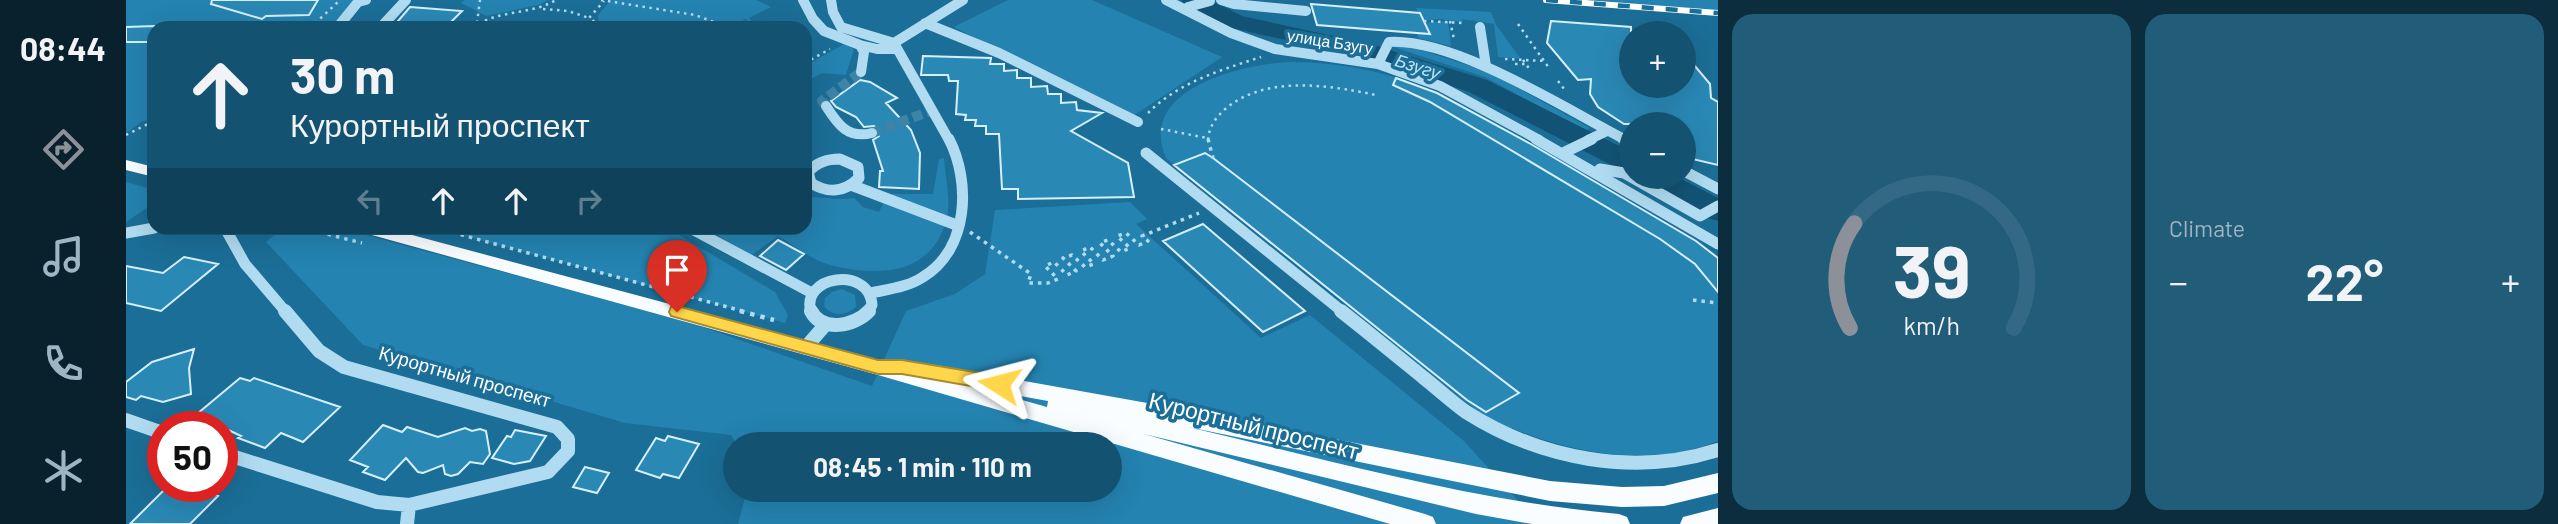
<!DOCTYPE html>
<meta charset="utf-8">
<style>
body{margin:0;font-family:Barlow,sans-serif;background:#215c79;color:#f1f3f6;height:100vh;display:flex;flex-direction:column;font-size:26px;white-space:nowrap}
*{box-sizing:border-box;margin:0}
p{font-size:23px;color:#9db6c3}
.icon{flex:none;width:38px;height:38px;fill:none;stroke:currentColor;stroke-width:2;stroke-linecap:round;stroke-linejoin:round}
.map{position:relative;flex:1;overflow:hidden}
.panel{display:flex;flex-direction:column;gap:14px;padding:14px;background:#0b2d3e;width:840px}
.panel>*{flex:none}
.hud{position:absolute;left:21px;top:21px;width:665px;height:214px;border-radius:21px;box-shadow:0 7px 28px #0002;background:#145271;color:#f1f3f6;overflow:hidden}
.fabs{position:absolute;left:1493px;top:21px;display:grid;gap:14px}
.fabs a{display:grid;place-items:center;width:77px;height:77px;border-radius:50%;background:#145271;box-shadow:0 7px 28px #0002;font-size:35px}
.speed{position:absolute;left:21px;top:411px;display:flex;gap:14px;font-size:35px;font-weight:700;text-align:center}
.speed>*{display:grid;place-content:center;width:91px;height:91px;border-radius:50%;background:#145271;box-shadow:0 7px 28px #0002;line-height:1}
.speed .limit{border:10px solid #d22;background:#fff;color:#111}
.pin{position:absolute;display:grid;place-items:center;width:60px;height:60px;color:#fff;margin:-72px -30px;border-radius:50% 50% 50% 0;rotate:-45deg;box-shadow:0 0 7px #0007}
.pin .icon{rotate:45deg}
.me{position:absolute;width:77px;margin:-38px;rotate:279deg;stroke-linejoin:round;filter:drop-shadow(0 0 5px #0008)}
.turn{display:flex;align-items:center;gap:24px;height:147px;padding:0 28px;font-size:32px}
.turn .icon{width:91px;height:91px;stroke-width:2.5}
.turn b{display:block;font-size:49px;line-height:60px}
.lanes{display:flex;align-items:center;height:66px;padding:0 28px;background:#0003;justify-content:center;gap:35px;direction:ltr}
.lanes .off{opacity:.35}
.big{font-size:52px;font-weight:700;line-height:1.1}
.panel .widget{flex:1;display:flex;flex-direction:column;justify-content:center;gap:10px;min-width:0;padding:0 24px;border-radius:21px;background:#215c79}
.panel .dial{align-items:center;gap:0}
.dial svg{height:182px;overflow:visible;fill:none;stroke:#336984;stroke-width:7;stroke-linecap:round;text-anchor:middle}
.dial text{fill:#f1f3f6;stroke:none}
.heat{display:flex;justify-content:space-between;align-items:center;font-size:38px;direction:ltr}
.panel .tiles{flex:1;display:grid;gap:14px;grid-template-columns:repeat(2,1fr)}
.trip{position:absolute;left:597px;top:432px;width:399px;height:70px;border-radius:35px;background:#145271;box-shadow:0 7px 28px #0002;font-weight:700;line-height:70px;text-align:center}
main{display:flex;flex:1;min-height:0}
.tabs{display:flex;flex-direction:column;width:126px;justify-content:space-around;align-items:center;background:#08212d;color:#9db6c3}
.tabs .icon{width:49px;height:49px}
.tabs .selected{color:#8c9099}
.tabs b{font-size:32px;color:#f1f3f6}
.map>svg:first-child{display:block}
.green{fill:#2483b0}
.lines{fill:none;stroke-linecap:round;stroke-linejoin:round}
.river{fill:#125375;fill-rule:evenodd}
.building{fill:#2a88b5;stroke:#d6effb;stroke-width:2}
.minor-tunnel{stroke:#3d84a7;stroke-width:10;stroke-dasharray:10 4.5;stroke-linecap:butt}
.path-far2{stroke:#b0dbf0;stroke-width:2.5;stroke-dasharray:2.5 4.5;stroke-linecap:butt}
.path-far1{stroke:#b0dbf0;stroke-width:3.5;stroke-dasharray:3.5 5;stroke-linecap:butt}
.path{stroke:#b0dbf0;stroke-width:4.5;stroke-dasharray:4.5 6;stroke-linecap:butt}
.minor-far2{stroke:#b0dbf0;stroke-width:10}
.minor-far1{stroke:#b0dbf0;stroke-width:11}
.minor{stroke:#b0dbf0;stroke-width:14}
.major{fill:#f9fdff;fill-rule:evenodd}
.rail-casing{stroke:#fff;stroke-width:6}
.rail{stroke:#1b6e97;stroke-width:4.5;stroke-dasharray:12;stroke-linecap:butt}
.minor-bridge{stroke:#b0dbf0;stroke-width:10}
.route{fill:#ffd54a;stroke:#a68a30;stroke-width:2}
.labels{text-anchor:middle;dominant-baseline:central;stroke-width:7;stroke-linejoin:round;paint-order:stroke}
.far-street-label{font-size:16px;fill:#fff;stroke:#1b6e97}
.far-water-label{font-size:18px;font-style:italic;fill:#bce4f7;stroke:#1b6e97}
.street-label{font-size:19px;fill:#fff;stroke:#1b6e97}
.near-street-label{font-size:23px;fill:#fff;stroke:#1b6e97}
</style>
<main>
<nav class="tabs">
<b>08:44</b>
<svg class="icon selected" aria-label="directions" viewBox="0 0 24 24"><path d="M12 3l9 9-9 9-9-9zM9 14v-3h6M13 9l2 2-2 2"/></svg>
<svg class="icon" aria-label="music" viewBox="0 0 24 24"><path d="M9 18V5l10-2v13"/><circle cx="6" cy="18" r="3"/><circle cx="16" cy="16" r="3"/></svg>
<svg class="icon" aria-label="phone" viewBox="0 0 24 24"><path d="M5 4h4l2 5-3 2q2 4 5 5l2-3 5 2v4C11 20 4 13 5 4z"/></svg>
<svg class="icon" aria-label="climate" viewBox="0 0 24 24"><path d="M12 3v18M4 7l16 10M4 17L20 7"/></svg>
</nav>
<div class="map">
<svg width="1592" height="524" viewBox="0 0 1592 524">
<rect width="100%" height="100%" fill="#1b6e97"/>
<!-- green -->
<path class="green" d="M0,0H234L209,28H28V120L17,121L0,133Z
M339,0H422L412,5L360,16L335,3Z
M485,0H630L645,7L623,18L631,28H627L620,19L617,20L623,28H473L472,15Z
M882,0H966L1096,57L1004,118L828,27Z
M1466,0H1592V11Z
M1290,8L1365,12L1370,25L1395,59L1372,57L1368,24L1336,19L1337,22L1313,19L1296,21Z
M1322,21L1325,46L1292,38L1290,30L1304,31L1297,23Z
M720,43L728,49L720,75L696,73L679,82V66Z
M1276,44L1363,72L1464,128L1459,131L1359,77L1267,47Z
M1164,62C1268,63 1324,97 1410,146L1414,145L1463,173L1459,175L1557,232L1592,258V441C1516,472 1426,449 1356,415L1040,158C1010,89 1117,64 1164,62Z
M818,158C819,176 825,200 821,217C807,276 752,277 704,265C686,260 668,245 652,236L623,257L588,233L571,228H679V198C691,195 709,201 728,198L737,207L753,212L762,194H807L813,159Z
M0,182L28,190V203L0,222Z
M1004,202L1021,219L1010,224L1135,338L1184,315L1338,441L1413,524H612L621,490H984V444H610L605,435L499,423L237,345L140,242L157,228H214L565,323L746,386L780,311L829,294L859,274L869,210Z
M310,228H527L550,233L649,292L662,315L659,323Z
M716,289L729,295L730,307C720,316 706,317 698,306L699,298L706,292Z"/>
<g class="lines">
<!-- river -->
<path class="river" d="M1055,0H1085L1116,16L1248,45L1361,80L1505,152V173L1495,170L1343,92L1233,56L1101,27L1059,5Z
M1513,177H1551L1592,198V221L1581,218L1517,184Z"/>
</g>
<!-- building -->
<path class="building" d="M86,0H192L183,15L140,16L136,19L85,4Z
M1185,4L1294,13L1304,34L1191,25Z
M284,7L336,11L321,26L266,28Z
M1425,21L1505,27V86H1558V53L1584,84L1585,98L1592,102V165L1558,157V124H1498L1472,107L1464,94L1465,79L1452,80L1421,43Z
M28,26V42H0V27Z
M797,56L865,58L864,64H878V71L891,70V78H905V87L921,86L922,94H935V103L950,102L951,110L976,113L945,131L1002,163L1008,197L892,199V189H876L873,134H860V126H849L850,120H839L840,115L830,114L832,81H823L822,75H795Z
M1270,78L1311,93L1403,143L1570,241L1592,258V292L1569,264L1534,239L1304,102L1267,85Z
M734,80L744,82L771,98L760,103L785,130L794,153L793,189L753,187L754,171H757L747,140L753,136L752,129L748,126L738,127L730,117L710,107L705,101Z
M1079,153L1087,158L1393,393L1360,412L1341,400L1048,165Z
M1077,224L1179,311L1137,332L1037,241Z
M652,240L678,254L660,270L634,256Z
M58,257L92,264L35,311L0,303V266L37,273Z
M68,349L63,368L65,394L37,402L15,396L10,400L0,397V382L26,362Z
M114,378L124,381L128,378L214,407L177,442L155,433L139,448L112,438L115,436L96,427L77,421L81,418L71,414Z
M257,425L276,432L281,427L312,437L339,428L346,431L354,429L360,431L364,454L357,464L344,462L332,474L325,476L319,474L317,465L297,473L292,472L280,458L259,480L237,472L242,467L224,460Z
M389,430L420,436L404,461L388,464L366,458L381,436L385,437Z
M542,436L573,444L553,478L537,474L534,478L510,470L530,438L539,441Z
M459,467L483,473L471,493L447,487Z
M42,486H59L92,496L64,524H4Z"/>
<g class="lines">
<!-- minor-tunnel -->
<path class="minor-tunnel" d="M700,106L696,101L735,72
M746,133L807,110"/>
<!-- path-far2 -->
<path class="path-far2" d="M475,0L569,15L604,28
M417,9L442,11L463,18
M1298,21L1337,23
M1324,21L1328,39
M351,23L354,0
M1392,24L1423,68
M184,28L213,1
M347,28C370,9 403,16 430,0
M470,28V23L463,18L478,1
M1379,59L1419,61
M1397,60L1405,71
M679,63L704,49
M1389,64H1400
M1432,81L1438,89
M1022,113C1053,82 1095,70 1135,57
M1035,129L1081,138
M0,135L28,121
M1082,140C1083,128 1088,120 1096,112C1136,74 1202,85 1250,95"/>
<!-- path-far1 -->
<path class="path-far1" d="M1082,139L1087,158
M177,228L236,243
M310,228L620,312
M844,232L905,274L902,283H922L932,279L919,266L928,262L941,275L950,271L937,258L946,255L959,267L968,264L955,251L964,247L977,260L987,256L974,243L982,240L995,252L1004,248L991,236L1000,233L1013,245L1022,241L1016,236L1073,213
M1567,300L1592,303"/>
<!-- path -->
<path class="path" d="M614,311L648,320"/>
<!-- minor-far2 -->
<path class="minor-far2" d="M677,0L687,19L698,31L734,45L738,52L735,72
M705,0L707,12L715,27L768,43
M1040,0L1105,33L1149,49L1252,64L1314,86L1413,140
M1095,0L1108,4L1180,11
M799,23L873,53L1012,122
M1354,27L1360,66
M211,28L232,2L240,0
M254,28L280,0
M768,43L837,0
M768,43L823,140
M734,45L751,49H771
M1252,64L1263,42C1329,38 1440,109 1500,140
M700,106C712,125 722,139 746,133
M1462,140L1481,131"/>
<!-- minor-far1 -->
<path class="minor-far1" d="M1410,139L1592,244
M1497,139L1505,143
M1020,153L1217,312
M1437,153L1466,139
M714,159L732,167L733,178C719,192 702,194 685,183L682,172C691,162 701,159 714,159Z
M1474,169L1498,173L1574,216L1592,206
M1558,171L1592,189
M725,185L833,226
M99,228L119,264L160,312
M564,228L686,293
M0,233L28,228
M745,293C763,289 782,287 797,277C843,249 845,182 823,139
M685,312C674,276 743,265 746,305L741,312"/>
<!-- minor -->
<path class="minor" d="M685,311C696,333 729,326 743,311
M1215,311C1243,333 1271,356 1298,378C1312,389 1326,402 1340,412C1414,459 1508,477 1592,450
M680,347L700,324
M0,420L37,433
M96,453L251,502L283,505L422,472L442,451V439L431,427L218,367L193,351L159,311
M281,524L283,505"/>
<!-- major -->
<path class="major" d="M0,160L28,167V177L0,170Z
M233,228H260L794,371L797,367L804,364L1038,406L1424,481L1496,487L1538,486L1592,473V493L1538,506L1496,507L1424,501L1062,427C1204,460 1347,501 1493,514L1501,517L1504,524H1406L1350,514L1018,434L1299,514L1307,517L1310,524H1264L752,375L235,232ZM861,390L922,401L921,407Z
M1592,508V524H1554L1557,517Z"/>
<defs>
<path id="rail" d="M1420,0L1592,13"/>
</defs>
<!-- rail casing -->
<use href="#rail" class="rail-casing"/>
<!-- rail -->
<use href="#rail" class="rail"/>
<!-- minor-bridge -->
<path class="minor-bridge" d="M1062,7L1084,1"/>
</g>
<!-- route -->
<path class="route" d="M551,306L752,360H776L873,376L880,379L882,384L880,389L873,391L776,374H752L545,316L543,312L545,307Z"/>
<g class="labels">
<!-- far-street labels -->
<g class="far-street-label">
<text transform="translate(1204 41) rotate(9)">улица Бзугу</text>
</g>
<!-- far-water labels -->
<g class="far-water-label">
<text transform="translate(1292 66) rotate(18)">Бзугу</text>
</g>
<!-- street labels -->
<g class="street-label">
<text transform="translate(339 376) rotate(16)">Курортный проспект</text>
</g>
<!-- near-street labels -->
<g class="near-street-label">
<text transform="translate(1128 425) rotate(14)">Курортный проспект</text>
</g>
</g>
</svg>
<div class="fabs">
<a>+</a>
<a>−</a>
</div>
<div class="speed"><div class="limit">50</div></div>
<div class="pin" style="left:551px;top:312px;background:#d93025"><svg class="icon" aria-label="arrive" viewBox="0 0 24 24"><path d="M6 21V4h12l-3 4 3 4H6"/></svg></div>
<svg class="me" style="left:873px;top:384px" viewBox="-20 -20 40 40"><path d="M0-17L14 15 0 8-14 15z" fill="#ffd54a" stroke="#fff" stroke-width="4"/></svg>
<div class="trip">08:45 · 1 min · 110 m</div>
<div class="hud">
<div class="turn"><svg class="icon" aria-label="ahead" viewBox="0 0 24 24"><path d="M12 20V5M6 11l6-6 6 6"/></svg><div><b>30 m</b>Курортный проспект</div></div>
<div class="lanes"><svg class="icon off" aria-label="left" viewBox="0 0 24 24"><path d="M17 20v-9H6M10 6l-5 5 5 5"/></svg><svg class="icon" aria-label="ahead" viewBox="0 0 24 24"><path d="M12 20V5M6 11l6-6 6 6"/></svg><svg class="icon" aria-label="ahead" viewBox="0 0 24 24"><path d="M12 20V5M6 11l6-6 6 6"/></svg><svg class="icon off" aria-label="right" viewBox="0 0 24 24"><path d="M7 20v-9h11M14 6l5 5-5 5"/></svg></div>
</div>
</div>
<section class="panel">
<div class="tiles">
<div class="widget dial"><svg viewBox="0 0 100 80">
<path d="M14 69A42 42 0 1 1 86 69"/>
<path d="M14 69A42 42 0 0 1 16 23" stroke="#8c9099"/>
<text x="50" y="56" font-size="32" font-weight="700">39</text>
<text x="50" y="72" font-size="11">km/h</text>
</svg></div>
<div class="widget"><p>Climate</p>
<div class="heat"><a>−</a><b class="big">22°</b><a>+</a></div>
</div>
</div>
</section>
</main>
